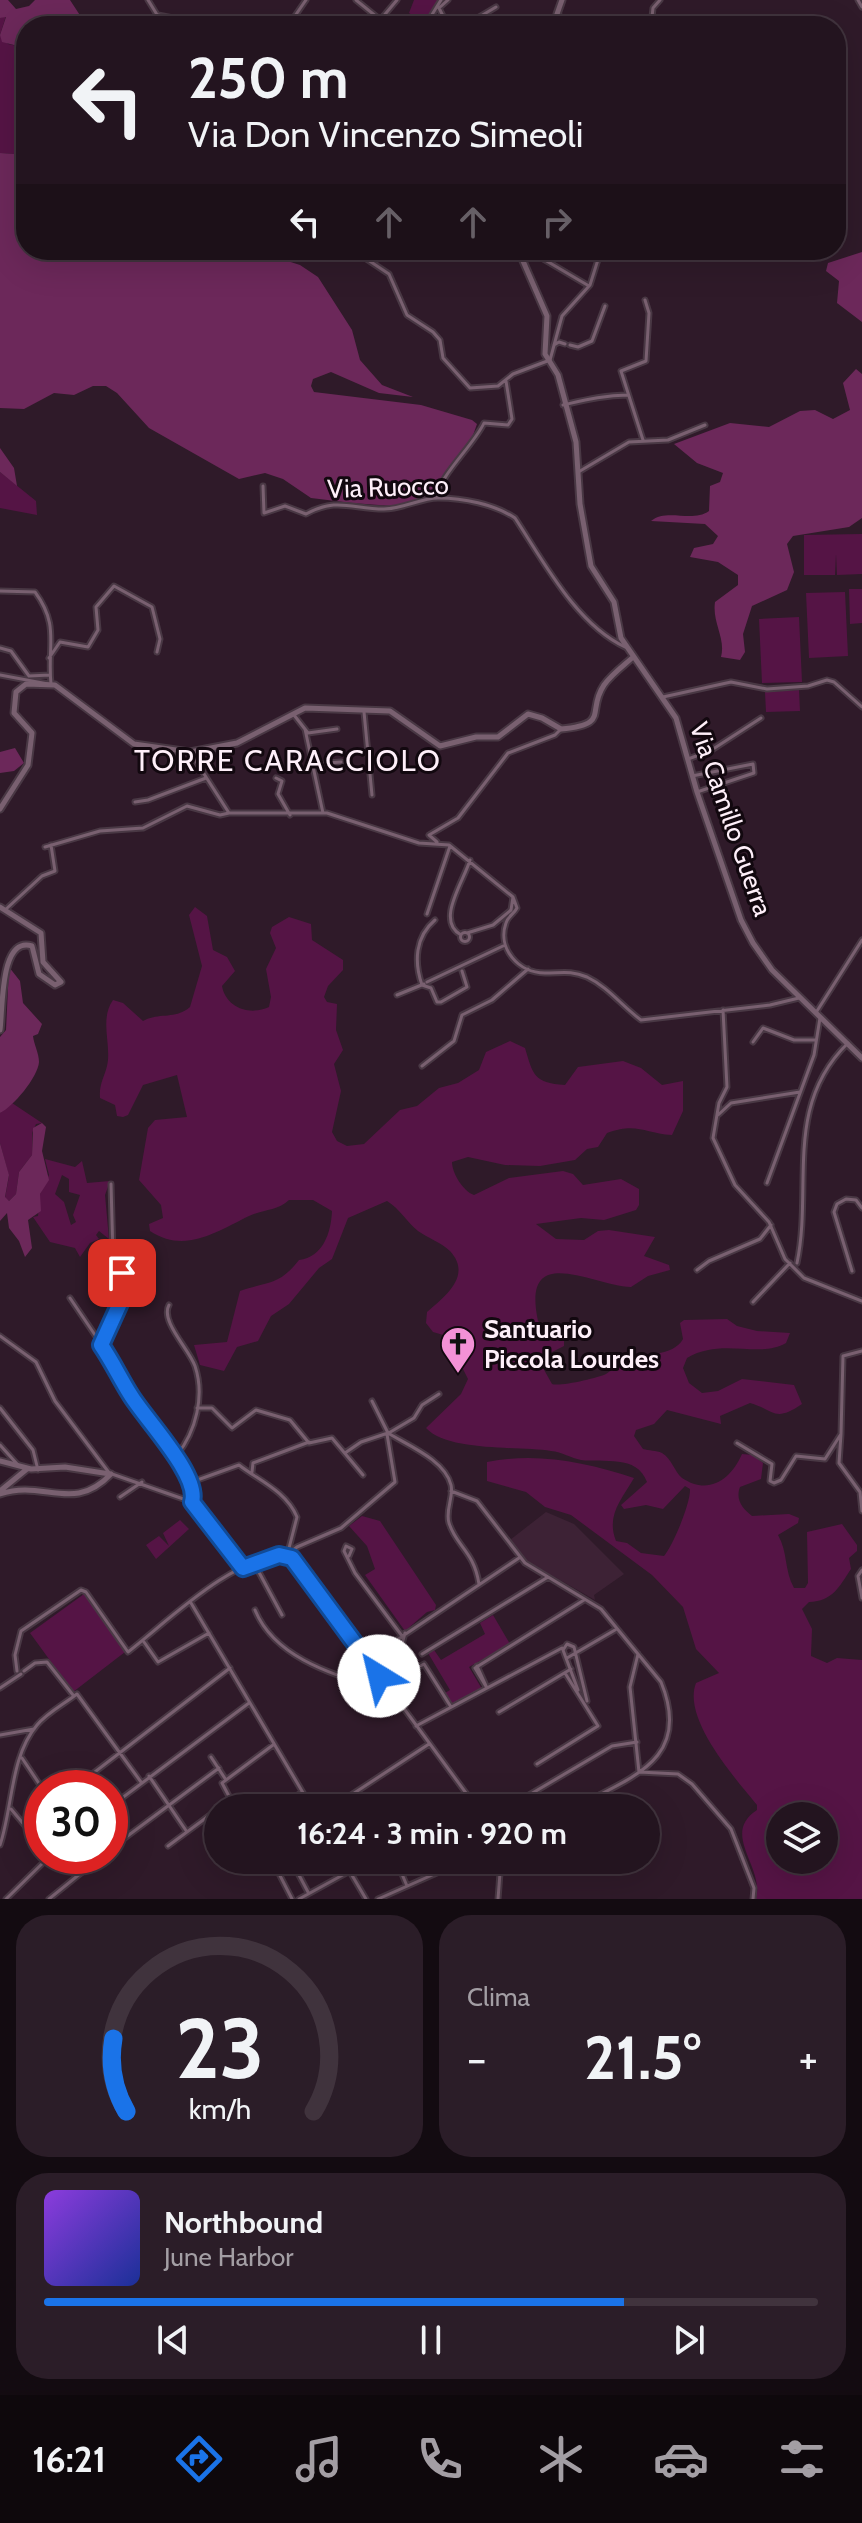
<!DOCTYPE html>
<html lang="it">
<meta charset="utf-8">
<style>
body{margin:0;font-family:Cabin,sans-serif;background:#2b1d28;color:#f1f3f6;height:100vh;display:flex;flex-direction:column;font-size:30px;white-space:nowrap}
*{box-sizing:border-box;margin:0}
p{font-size:26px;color:#a39ea4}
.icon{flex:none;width:44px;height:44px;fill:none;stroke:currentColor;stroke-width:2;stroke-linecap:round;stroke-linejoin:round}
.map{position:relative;height:1899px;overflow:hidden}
.sheet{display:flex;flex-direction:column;gap:16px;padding:16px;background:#130b11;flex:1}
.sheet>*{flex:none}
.hud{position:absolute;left:16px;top:16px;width:830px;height:244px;border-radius:32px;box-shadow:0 8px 32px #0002,0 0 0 2px #40333d;background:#23141f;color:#f1f3f6;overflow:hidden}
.fabs{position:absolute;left:766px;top:1802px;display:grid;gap:16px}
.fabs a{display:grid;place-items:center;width:72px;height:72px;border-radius:50%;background:#23141f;box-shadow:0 8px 32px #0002,0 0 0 2px #40333d;font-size:40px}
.speed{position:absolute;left:24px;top:1770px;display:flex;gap:16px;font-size:40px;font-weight:700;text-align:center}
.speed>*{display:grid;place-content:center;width:104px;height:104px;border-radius:50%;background:#23141f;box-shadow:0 8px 32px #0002,0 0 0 2px #40333d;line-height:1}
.speed .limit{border:12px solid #d22;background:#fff;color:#111}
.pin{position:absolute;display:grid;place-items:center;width:68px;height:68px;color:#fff;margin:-34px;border-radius:16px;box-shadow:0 4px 12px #0006}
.me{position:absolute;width:88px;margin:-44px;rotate:324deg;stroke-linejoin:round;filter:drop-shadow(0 0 6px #0008)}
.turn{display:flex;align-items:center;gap:28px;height:168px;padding:0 40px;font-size:36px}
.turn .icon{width:104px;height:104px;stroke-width:2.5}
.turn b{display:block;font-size:56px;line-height:68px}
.lanes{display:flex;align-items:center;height:76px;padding:0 40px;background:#0003;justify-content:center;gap:40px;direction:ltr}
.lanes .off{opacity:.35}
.big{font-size:60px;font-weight:700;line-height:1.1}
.sheet .card{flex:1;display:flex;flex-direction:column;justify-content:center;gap:12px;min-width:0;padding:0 28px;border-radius:32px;background:#2b1d28}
.sheet .dial{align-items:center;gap:0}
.dial svg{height:208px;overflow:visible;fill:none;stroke:#40333d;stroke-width:7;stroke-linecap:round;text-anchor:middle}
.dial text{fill:#f1f3f6;stroke:none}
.song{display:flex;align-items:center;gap:24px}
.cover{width:96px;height:96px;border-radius:12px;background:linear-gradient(135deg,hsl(270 70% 55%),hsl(230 70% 35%))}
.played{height:8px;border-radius:4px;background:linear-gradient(90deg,#1a73e8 75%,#40333d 75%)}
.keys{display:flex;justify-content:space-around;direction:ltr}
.heat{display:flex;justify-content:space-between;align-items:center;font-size:44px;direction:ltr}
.sheet .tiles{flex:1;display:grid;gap:16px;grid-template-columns:1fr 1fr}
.card:last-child{grid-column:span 2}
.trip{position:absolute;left:204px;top:1794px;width:456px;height:80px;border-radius:40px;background:#23141f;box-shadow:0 8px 32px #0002,0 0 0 2px #40333d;font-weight:700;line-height:80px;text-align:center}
.menu{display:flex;height:128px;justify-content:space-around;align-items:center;background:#0e080c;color:#a39ea4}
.menu .icon{width:56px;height:56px}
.menu .on{color:#1a73e8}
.menu b{font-size:36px;color:#f1f3f6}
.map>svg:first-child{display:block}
.built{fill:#3d2235}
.green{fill:#551445;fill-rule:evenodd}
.forest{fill:#6c285a}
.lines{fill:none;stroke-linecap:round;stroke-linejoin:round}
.street-casing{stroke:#493844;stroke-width:7}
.secondary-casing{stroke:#493844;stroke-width:9}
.street{stroke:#796070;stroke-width:3}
.secondary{stroke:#796070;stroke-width:5}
.route-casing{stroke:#114b97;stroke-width:20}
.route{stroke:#1a73e8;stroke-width:14}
.labels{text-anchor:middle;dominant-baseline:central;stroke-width:6;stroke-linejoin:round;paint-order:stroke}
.street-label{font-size:26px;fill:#feeff9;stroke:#12080f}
.poi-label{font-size:26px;font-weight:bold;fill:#feeff9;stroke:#12080f;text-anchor:start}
.quarter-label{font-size:30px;letter-spacing:2px;fill:#feeff9;stroke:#12080f}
</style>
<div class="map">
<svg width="862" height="1899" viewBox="0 0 862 1899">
<rect width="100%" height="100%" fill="#2f1a29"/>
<!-- built -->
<path class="built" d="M546,1512L574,1524L624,1574L594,1595L595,1600L525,1560L510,1540Z"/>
<!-- green -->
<path class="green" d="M414,0H440L424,23L409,13Z
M6,16L0,35L8,44L26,48V148L15,154L0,153V18Z
M0,472L36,501L37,515L0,508Z
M862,534V574L837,575L836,554L835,575H804V535Z
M849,589H862V623L850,624Z
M845,592L848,656L809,658L806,593Z
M799,617L802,682L762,683L759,619Z
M799,690L800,711L766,712L765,692Z
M195,907L207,916L213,950L227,957L235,971L222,986C226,1008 250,1016 269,1007L271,997L266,969L276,948L270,933L272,927L289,917L311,924L312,940L343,960V970L328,986L324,997L327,1002L337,1004L336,1030L343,1050L334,1064L341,1091L332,1132L337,1141L347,1146L364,1144L400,1110L417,1106L439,1088L458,1083L479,1070L486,1052L510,1041L525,1048C533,1074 533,1083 565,1085L578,1067L623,1061L641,1068L662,1085L683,1081V1111L672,1135C644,1133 637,1122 607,1133L598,1147L587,1149L575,1160L540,1166L505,1165L468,1157L452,1162C452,1173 463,1191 474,1195L509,1178L563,1171L573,1174L583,1185L621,1179L639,1189V1205L636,1210L604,1220L581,1218L536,1224L556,1239L584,1240L598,1231L609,1230L655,1237L644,1256L669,1265L670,1270L648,1276L631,1287C591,1285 521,1241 538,1321L564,1341V1346L538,1359L552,1384C559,1387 598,1378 606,1374C613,1370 618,1363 626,1359C643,1353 673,1357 683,1339L680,1323L684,1320L727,1319L737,1326L757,1331L790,1333L786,1343C759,1359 722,1337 687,1358L683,1368L689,1383L702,1393L718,1391L742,1379L794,1385L802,1404C774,1423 775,1410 750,1403L720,1416L721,1424L667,1410L654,1424L636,1430L634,1436L643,1449C649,1451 656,1450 662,1453C672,1459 674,1471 682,1478C709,1496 731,1479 742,1454L753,1455L763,1463L761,1479L740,1487C735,1500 743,1509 752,1516L789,1514L799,1518L798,1523L778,1535C788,1552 784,1570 794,1588H805L808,1583L807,1532L842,1524L857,1545V1551L849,1558L851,1569C839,1587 833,1601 809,1602L802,1609L812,1629L811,1656L827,1663L837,1658L862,1660V1899H756C765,1867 720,1834 757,1810V1805C735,1778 682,1719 696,1683L719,1673L696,1649L683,1607L652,1575L571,1515L545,1507L526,1492L487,1481V1462C537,1452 585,1462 634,1478C621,1500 606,1516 616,1541L627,1543L641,1553L664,1556C673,1546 691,1502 690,1489L685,1486L663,1509L646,1505L624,1509L621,1505L647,1482C637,1454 603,1463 581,1460C571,1458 562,1452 551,1451C520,1446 448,1452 426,1428L461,1394L468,1379L463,1369L452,1360L450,1337L433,1332L426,1323L427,1312C444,1297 473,1276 450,1251C442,1243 428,1238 418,1231C407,1222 400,1209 387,1201L348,1218L332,1259L319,1268L289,1304L271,1316L258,1341L237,1347L224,1371L200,1365L194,1345L227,1342L240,1291C268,1281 279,1286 299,1260C323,1257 331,1233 332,1211L313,1200H289C277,1211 264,1209 249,1216C216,1232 185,1254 150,1231L149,1224L163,1218L161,1205L139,1180L148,1128L155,1120L187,1117L177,1075L143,1085L128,1115L123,1117L117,1116L115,1105L100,1098C99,1084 104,1078 107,1066C112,1045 99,1020 113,1000L123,1003L143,1021C159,1012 175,1020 190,1007L202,966L189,915ZM780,1816H824V1860H780Z
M12,1103L42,1123L36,1124L32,1133V1155L19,1172L16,1194L9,1201L5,1198L9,1176L0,1143V1113Z
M45,1159L75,1167L82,1161L87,1183L110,1181L105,1195L109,1239L99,1231L96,1235L99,1239L90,1243L80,1257L75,1248L50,1242L33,1217L38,1216L40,1194L49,1175ZM62,1175L69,1179V1192L80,1195L73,1215L76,1222L71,1225L64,1202L55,1194Z
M362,1516L380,1521L436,1605L435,1610L427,1612L405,1631L365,1575L375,1569L367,1546L349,1526Z
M180,1520L189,1529L156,1559L146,1545L159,1536L169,1546L163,1533Z
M84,1594L125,1652L73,1692L30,1633Z
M493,1615L510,1644L469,1667L482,1689L452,1704L445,1693L450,1690L428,1653L434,1650L441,1660L485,1634L480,1623Z"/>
<!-- forest -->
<path class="forest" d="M0,0H8L16,9L29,6L35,0H70L87,26H26V48L2,42L0,35L6,17L0,18Z
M26,148V250H278L275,257L300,265L318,277L352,330L360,360L382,385L413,397L379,393L331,372L313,379L311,386L314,392L421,405L472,420L477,424L471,441L427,498L392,506L352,503L311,498L283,479L265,473L239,479L149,428L117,393L106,386H93L74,395L54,393L24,409L0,408V153L15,154Z
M862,252V322L837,303L839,281L826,271L828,263Z
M856,369L862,374V518L849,527L793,536L787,544L794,572L787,590L752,606L743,634L745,652L740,660L721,657C726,638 712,623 715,602L738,585V575L718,562L690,557L694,548L713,544L718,536L705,524L651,521C667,508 692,523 709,511L710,486L720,482L723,473L697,463L674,444L730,423L769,427L800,411L815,410L833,419L850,410L843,383Z
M0,448L14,468L17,486L0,472Z
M15,748L24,763L14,771L0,773V752Z
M9,967L20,981L23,1003L42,1024L38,1034L33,1036C34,1045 39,1053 39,1062C38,1077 13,1107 0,1113V1037L6,1030Z
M42,1123L46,1127L42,1151L49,1180L40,1194L41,1211L28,1220L32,1248L25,1257L19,1241L9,1228L7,1213L0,1221V1143L9,1175L5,1197L9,1201L16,1194L19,1172L32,1155L33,1128Z"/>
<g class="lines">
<defs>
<path id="street" d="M148,0L164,26
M356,0L388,26
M858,0L862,7
M158,15L213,26
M381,19L397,0
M217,26L234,18L247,26
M288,26L306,0
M367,26L375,16
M425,26L441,0
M448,26L439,8L448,0
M464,26L496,7
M651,26L653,8L660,0
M353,250L389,274L407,315L433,332L440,340L443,358L470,388L498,386L513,374L550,360L562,316L590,285L601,250
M528,250L589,286
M373,261L395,250
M554,345L559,342L565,344
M570,345L578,347L592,341L605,306
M563,405C585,400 605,395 628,395
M643,440L621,371L646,361L649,313L645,300
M580,471L629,442L668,440L705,425
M263,486L264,513L285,506L306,514C337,497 352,509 384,509C403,509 421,498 438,498C463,498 494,504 515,518C544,562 576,624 625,647
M437,498C437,478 474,445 484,423L508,425L512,419L506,381
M0,591L35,592C60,626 47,645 51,684
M0,648L11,651L29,676L50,675
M49,658L60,642L88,647L98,630L96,607L114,586L152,607L160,639L157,652
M0,675L48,684
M663,697L731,682L767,689L808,686L827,680L834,682L862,707
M364,712L372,795
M294,715L308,733L337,729
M305,729L323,813
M190,752L229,813H327L419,843L449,845L513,897L517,908C514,914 508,916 506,923C497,948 518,973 545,973C562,973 570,970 587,977C608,987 622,1006 641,1020L770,1005L799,998
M688,759L710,751L761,718
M313,764L341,762
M692,776L753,764L754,773L697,792
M276,778L282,781L278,794L290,815
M135,802L148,800L206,778
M437,842L429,835L458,818L508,753L555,735L561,729
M45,847L100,831L143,828L187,806L220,815L229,813
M5,910L42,876L55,871L51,845
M427,914L450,846
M435,920C415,937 414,962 422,985L431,988L437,1002H441L467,987L462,971
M460.5 937a4.5 4.5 0 1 1 9 0a4.5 4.5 0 1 1-9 0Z
M467,933L493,925L511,910L513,897
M461,935C435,921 464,881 470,860
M427,982L503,946
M397,995L424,984
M723,1010L727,1087L719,1103L713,1138L735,1185L769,1222L785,1259L804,1278L862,1301
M817,1011L862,940
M753,1042L763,1028L794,1040H816
M422,1066L454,1041L462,1015L492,1000L528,969
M718,1115L731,1103L800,1092
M767,1183L814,1055L820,1018
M797,1263C813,1187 783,1106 848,1043
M697,1270L709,1261L760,1239L771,1225
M852,1271L834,1212L837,1204L846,1199L856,1200L862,1208
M70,1298L116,1366L130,1395L178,1459L194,1493L192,1502
M753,1302L790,1263
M169,1305C160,1321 189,1349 195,1366C205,1396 196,1431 177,1455
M0,1336L36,1362L55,1401L110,1474
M101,1345L121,1301L124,1282L113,1256L111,1184
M372,1401L388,1433
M0,1408L33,1450L38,1470
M197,1408H212L232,1428L256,1410L290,1420L309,1443L332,1438L363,1475
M388,1433C407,1445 445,1460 451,1485C454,1497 445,1510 449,1523C456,1546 474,1551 479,1584
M841,1434L839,1463L860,1492L862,1511
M737,1443L772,1464L770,1481L774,1483L781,1480L796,1456L825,1459L841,1434L843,1356L862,1351
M0,1445L18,1465
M345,1453L361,1442L388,1433
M252,1472L253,1463L309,1442
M112,1474L192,1502L243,1568
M189,1483L239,1465C258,1480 286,1491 297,1517L288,1552
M451,1491L477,1501L525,1563L601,1609L661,1682C693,1760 631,1777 574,1808
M120,1497L142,1482
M287,1555L297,1547L341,1528L395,1482L387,1434L414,1418L422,1405L439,1394
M287,1556L328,1605L477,1808
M349,1556L352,1549L346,1546L344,1551L355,1573L402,1636
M254,1563L282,1615
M862,1570L858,1576L862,1598
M191,1603L312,1808
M255,1610C276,1661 340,1676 389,1692L405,1633
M144,1642L158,1662L209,1633
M422,1654L548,1577
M638,1654L630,1687L639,1772L678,1774L692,1784L731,1829L754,1888L753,1899
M567,1658L615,1630
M367,1660L519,1558
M477,1666L487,1688
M17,1671L15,1655L21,1631L81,1590L86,1592L128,1652C168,1621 234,1555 287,1555
M24,1671L35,1663L47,1662L73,1695
M395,1680L424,1664L451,1707
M0,1688L21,1674
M487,1688L475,1668L584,1600
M578,1690L563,1650L567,1644L574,1647L587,1701
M499,1712L571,1669
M416,1726L562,1648
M0,1735L34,1729
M211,1757L226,1780
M22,1758L42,1788
M537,1764L598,1726L565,1673
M149,1776L187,1832
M74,1788L230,1668
M342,1801L429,1744
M110,1807L249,1703
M220,1808L231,1800L222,1783L273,1745
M279,1808L302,1792
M507,1808L612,1746L637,1742
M11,1809L42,1846
M0,1845C13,1807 10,1757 37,1725C47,1713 64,1704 77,1694L141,1782
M168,1846L218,1809
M110,1849L219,1768
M272,1860L292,1899
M291,1860L308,1892
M343,1860L366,1899
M396,1860L407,1886
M6,1899L50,1856
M49,1899L102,1856
M299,1899L350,1871
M378,1899L466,1860
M498,1899L501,1860"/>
<path id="secondary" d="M562,0L557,14L566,26
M525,250L523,261L547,316L545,354L558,375L576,442L580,504L591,566L614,602L621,638L676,718L697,792L741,920L753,943L772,970L862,1058
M0,809L28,765L32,733L14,713L16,692L26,684L55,685L134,744L190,752L237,743L305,708L390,711L440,746L476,737H498L528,714L542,718L561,729C611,724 586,712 604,685C611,675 623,666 632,658
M0,907L41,933L43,962L61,982L55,985L39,974L32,946C0,936 3,1007 0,1030
M0,1461L31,1469L65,1467L110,1474
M0,1491L27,1469
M0,1494C44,1479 73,1514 111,1474"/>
</defs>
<!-- street casing -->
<use href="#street" class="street-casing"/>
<!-- secondary casing -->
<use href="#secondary" class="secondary-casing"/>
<!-- street -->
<use href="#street" class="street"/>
<!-- secondary -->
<use href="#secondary" class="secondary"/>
</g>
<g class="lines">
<defs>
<path id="route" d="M122,1273L121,1301L101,1345C112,1361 120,1378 130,1394C144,1418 200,1475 192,1502L243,1568L279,1555L292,1558L379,1676"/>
</defs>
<!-- route casing -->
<use href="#route" class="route-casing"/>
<!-- route -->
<use href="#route" class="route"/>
</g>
<!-- icons -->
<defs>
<symbol id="church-pin" viewBox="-11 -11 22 30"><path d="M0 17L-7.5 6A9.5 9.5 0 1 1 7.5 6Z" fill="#f391d6" stroke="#12080f"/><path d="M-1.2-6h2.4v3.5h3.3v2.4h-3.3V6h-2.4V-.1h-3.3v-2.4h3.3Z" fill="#111"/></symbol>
</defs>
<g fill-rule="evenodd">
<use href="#church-pin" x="438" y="1324" width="40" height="54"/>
</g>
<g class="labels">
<!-- street labels -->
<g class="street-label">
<text transform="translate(388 487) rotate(-2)">Via Ruocco</text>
<text transform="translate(731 819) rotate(71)">Via Camillo Guerra</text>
</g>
<!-- poi labels -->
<g class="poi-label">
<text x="484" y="1329">Santuario<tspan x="484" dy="30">Piccola Lourdes</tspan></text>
</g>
<!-- quarter labels -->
<g class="quarter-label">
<text x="288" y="760">TORRE CARACCIOLO</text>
</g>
</g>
</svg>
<div class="fabs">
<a><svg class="icon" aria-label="layers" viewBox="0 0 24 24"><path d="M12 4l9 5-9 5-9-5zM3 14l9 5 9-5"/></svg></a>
</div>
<div class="speed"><div class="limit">30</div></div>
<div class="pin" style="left:122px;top:1273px;background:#d93025"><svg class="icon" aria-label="arrive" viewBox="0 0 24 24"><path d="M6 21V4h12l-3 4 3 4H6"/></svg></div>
<svg class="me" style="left:379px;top:1676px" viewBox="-20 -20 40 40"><circle r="19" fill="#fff"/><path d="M0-13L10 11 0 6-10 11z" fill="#1a73e8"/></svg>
<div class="trip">16:24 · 3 min · 920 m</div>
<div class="hud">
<div class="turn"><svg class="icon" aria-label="left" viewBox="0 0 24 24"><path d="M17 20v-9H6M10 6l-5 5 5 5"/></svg><div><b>250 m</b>Via Don Vincenzo Simeoli</div></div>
<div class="lanes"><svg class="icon" aria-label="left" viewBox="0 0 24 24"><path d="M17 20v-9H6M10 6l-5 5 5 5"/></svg><svg class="icon off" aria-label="ahead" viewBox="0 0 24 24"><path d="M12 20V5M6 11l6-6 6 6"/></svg><svg class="icon off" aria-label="ahead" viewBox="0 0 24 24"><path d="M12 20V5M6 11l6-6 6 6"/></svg><svg class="icon off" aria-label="right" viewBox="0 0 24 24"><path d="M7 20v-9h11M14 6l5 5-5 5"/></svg></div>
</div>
</div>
<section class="sheet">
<div class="tiles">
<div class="card dial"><svg viewBox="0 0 100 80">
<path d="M14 69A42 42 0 1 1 86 69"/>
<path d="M14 69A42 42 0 0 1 9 41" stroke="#1a73e8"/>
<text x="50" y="56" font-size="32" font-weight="700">23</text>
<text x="50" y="72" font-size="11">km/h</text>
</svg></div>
<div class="card"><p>Clima</p>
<div class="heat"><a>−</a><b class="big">21.5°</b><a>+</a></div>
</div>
<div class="card">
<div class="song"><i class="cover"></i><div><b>Northbound</b><p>June Harbor</p></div></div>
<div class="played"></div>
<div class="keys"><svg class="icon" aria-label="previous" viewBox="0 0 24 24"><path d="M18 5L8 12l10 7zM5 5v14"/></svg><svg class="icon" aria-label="pause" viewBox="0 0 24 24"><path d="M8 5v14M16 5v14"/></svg><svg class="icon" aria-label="next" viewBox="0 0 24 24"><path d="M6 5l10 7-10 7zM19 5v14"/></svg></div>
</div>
</div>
</section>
<nav class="menu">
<b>16:21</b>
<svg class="icon on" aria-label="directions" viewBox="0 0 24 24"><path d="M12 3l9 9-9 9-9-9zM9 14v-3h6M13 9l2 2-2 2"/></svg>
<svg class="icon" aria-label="music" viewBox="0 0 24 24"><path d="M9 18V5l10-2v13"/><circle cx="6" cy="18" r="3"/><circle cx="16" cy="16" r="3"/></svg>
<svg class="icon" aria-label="phone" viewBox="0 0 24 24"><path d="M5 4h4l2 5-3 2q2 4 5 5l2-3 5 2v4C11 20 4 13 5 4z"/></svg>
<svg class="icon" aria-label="climate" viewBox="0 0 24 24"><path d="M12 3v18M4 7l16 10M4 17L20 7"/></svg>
<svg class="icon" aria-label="car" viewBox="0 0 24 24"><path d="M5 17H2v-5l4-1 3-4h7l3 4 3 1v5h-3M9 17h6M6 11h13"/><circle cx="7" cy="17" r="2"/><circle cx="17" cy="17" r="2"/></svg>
<svg class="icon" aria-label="filters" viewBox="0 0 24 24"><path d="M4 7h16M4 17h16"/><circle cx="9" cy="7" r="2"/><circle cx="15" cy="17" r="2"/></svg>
</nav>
